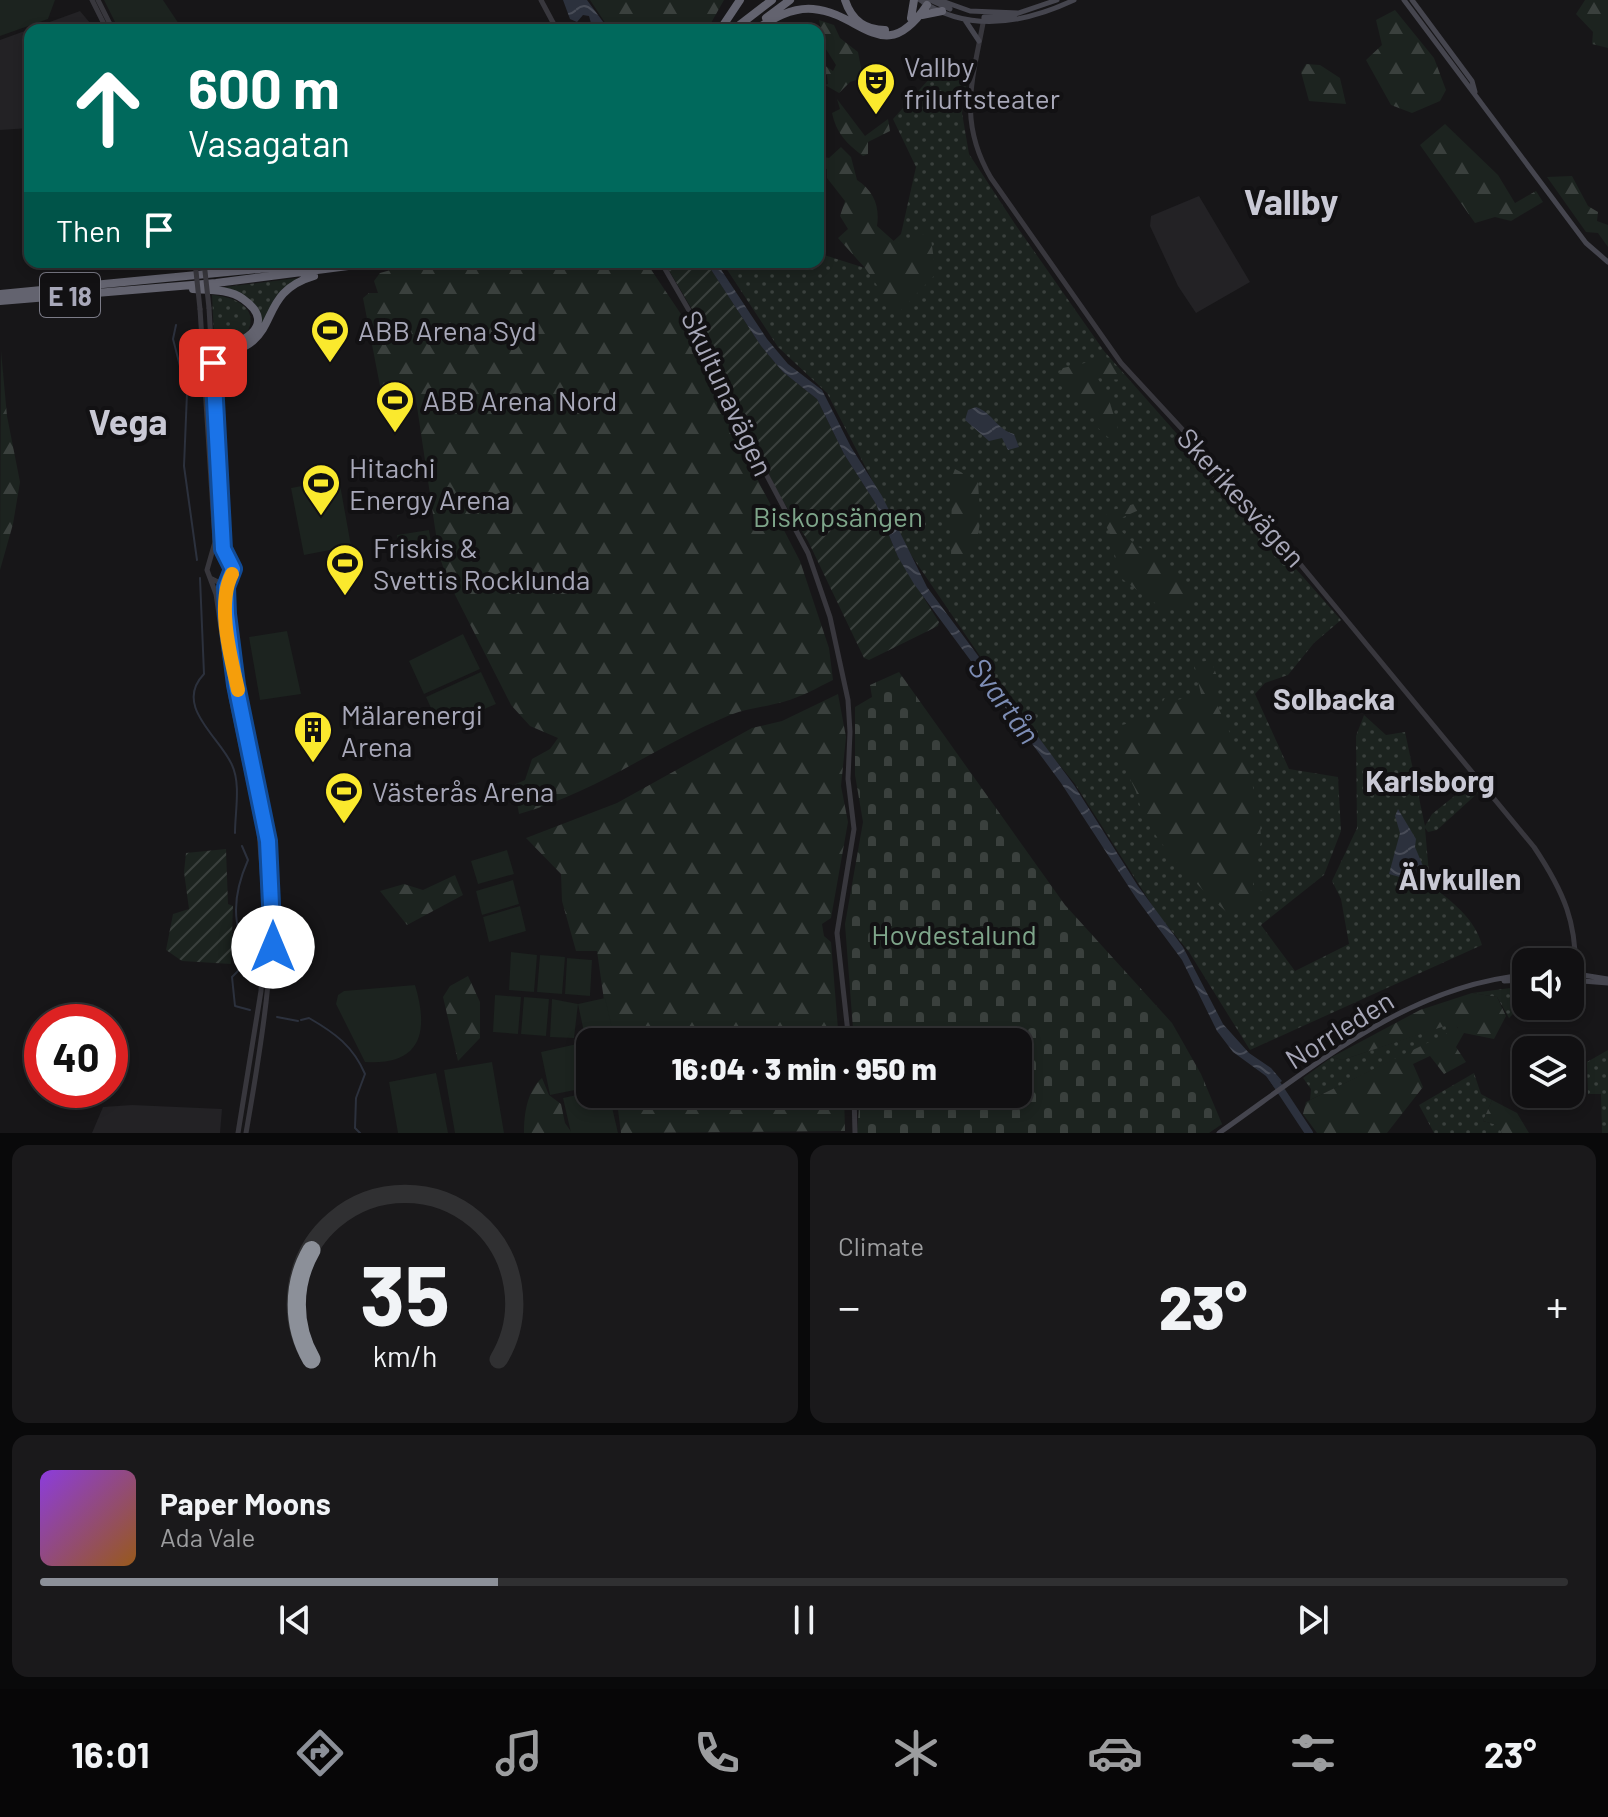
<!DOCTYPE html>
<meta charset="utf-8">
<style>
body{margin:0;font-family:Barlow,sans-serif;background:#1a191b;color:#f1f3f6;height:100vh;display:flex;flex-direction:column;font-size:30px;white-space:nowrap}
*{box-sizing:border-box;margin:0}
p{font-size:26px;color:#9c9d9f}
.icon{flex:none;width:44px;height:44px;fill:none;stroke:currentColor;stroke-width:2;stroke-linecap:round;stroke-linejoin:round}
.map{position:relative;height:1133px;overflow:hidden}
.side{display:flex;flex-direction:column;gap:12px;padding:12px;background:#09090a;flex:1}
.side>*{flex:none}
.top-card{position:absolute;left:24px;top:24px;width:800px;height:244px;border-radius:16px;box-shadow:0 4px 12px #0003,0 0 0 2px #303032;background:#00695c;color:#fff;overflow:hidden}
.buttons{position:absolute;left:1512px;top:948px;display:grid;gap:16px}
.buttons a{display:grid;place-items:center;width:72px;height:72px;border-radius:16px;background:#111012;box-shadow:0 4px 12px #0003,0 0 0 2px #303032;font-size:40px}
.speed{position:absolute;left:24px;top:1004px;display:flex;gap:16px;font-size:40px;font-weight:700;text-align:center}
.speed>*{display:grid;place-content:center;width:104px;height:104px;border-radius:50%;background:#111012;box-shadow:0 4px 12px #0003,0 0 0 2px #303032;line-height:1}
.speed .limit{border:12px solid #d22;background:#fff;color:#111}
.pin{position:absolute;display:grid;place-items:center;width:68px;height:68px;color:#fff;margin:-34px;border-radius:16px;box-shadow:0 4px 12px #0006}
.me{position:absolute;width:88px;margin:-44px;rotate:0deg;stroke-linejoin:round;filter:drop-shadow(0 0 6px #0008)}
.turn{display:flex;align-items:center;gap:28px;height:168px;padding:0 32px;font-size:36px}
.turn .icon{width:104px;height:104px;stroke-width:2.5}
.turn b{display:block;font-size:56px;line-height:68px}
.then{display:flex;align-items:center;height:76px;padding:0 32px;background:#0003;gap:16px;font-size:30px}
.big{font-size:60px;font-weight:800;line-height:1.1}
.side .widget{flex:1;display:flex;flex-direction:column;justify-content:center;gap:12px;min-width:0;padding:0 28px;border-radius:16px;background:#1a191b}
.side .dial{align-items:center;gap:0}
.dial svg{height:208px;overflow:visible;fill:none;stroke:#303032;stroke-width:7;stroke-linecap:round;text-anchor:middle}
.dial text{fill:#f1f3f6;stroke:none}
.song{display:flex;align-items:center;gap:24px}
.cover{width:96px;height:96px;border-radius:12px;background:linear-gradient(135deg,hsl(270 70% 55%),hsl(30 70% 35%))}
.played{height:8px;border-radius:4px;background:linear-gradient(90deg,#8c9099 30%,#303032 30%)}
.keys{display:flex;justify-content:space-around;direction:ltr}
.heat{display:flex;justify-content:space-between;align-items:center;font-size:44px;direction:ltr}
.side .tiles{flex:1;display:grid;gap:12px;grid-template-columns:1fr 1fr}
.widget:last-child{grid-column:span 2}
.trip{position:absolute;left:576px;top:1028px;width:456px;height:80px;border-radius:16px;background:#111012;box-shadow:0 4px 12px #0003,0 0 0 2px #303032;font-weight:800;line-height:80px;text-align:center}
.tabs{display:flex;height:128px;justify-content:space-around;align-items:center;background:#070607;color:#9c9d9f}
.tabs .icon{width:56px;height:56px}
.tabs .on{color:#8c9099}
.tabs b{font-size:36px;color:#f1f3f6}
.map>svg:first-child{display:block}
.built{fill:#232225}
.grass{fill:url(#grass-dots)}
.forest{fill:url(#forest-firs)}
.cemetery{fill:url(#cemetery-stones)}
.garden{fill:url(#garden-furrows)}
.pitch{fill:#1c231f}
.water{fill:url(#water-waves)}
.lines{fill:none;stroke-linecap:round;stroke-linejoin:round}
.stream{stroke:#2c313d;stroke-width:2}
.river{stroke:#2c313d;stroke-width:8}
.tertiary{stroke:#38373d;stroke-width:5}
.secondary{stroke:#45454e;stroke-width:5}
.motorway{stroke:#63636f;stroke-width:8}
.tertiary-bridge{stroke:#38373d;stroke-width:5}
.route-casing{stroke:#114b97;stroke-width:20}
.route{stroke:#1a73e8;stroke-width:14}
.slow{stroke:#f59e0b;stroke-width:14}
.labels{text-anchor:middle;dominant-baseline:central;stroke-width:8;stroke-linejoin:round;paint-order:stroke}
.shield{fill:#121113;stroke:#7b7b87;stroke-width:2}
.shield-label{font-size:26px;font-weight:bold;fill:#a8a8b9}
.poi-label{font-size:28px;fill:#a8a8b9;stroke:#121113;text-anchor:start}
.street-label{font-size:28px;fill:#a8a8b9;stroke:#121113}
.park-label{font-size:28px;fill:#7ea58a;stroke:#121113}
.neighbourhood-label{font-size:30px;font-weight:bold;fill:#c9c9d5;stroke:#121113}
.water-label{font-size:30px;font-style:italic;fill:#7d8db5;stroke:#121113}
.district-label{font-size:36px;font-weight:bold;fill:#c9c9d5;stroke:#121113}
</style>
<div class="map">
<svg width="1608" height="1133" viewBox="0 0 1608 1133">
<defs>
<pattern id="grass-dots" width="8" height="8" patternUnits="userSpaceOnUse" patternTransform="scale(2)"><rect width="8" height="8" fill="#1c231f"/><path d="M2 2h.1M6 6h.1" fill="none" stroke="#3a403d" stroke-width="1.8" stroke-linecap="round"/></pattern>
<pattern id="forest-firs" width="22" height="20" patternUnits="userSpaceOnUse" patternTransform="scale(2)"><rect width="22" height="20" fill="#1c231f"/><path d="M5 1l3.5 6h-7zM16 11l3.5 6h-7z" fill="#3a403d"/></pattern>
<pattern id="cemetery-stones" width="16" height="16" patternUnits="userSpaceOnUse" patternTransform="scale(2)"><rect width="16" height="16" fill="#1c231f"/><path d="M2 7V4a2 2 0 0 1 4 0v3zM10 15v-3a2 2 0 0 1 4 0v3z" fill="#3a403d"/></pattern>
<pattern id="garden-furrows" width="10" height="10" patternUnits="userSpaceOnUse" patternTransform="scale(2)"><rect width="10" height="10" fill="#1c231f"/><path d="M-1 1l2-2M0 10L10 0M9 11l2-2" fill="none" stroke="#3a403d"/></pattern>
<pattern id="water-waves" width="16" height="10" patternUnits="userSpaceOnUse" patternTransform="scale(2)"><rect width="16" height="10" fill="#2c313d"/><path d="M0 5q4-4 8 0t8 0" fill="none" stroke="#484c57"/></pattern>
</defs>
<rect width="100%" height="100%" fill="#171618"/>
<!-- built -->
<path class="built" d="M80,11L96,30H30V128L0,130V40Z
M1199,196L1250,282L1196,313L1178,286L1150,226L1151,216Z
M132,1105L222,1109L220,1133H92L103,1107Z"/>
<!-- grass -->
<path class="grass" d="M967,76L962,113L969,154L1015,224L1104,351L1341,620L1314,643L1288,675L1265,683L1255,694L1289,769L1338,777L1341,831L1324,875L1261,925L1295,971L1349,944L1341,899L1332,881L1357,828L1356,736L1364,715L1386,735L1405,732L1425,826L1432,814L1472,782L1480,791L1437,830L1428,832L1425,828L1430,885C1452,901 1475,919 1482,945L1250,1050L1189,952L1157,913L1075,784L1027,725L911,555L827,393L778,347L722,262H818V253L865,268L901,234L916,167L893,119L930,78Z
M298,278L276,296L258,335C258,298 252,297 217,288Z
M212,295C238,297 262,310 245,336L221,342L214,335Z
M1526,986V1001L1509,1018L1497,997L1472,993Z
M1455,1022L1458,1029L1310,1100L1311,1089L1303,1078L1332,1057L1342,1060Z
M1608,1050V1133H1589H1602L1601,1094H1588L1587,1062Z
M1474,1073L1481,1094L1492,1100L1483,1121L1498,1125L1502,1133H1434L1419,1105Z"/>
<!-- forest -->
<path class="forest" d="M590,0H724L707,30H610Z
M1585,0H1608V48L1592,44L1593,32L1576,14Z
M1395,10L1434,58L1446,90L1440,101L1412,113L1391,105L1366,60L1382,45L1376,20Z
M819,20L834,25L840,38L858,52L863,78L850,82L839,93L825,85L828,84L827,75H821V63L833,71L836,65L824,46Z
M1306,64L1320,65L1340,78L1346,104L1309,101L1301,72Z
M837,99L865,136L888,119L890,131L868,142V154L863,156C847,144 836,133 832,113L840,109Z
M1445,124L1498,175L1515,203L1536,191L1543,202L1511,221L1495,217L1475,223L1420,145Z
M841,147L851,157L857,180C874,191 880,207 877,226L896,243L930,232L936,274L900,311L894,310L865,268L838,238L848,229L840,216L845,201L827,178V169L818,168V156L829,158Z
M1572,176L1588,206L1598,212L1597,221L1608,225V247L1598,233L1586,232L1547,177Z
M419,262H646L691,329L726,419L800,561L829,648L833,680C817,688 801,697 783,702C765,707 748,708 730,715C658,745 595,793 519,814L514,785L525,780L532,759L550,749L558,738L530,726L511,705L448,581L439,555L415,393L411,388L401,389V396L391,404L387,393L381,391L363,298L369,293H378L374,281L380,273Z
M1,351L7,416L20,482L13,524L0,570Z
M1102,359L1109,360L1127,380L1106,379L1099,373L1096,376L1102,385V394L1109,400L1123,445L1110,439L1098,428L1094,411L1058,375L1063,368Z
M955,469L978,481C979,509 988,550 955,562L951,559L952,477Z
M1137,503L1139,510L1121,518V531L1138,547L1154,554L1194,589L1198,596L1188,605L1165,611L1121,578L1109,532L1102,519L1110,511Z
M1206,661L1213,665L1219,682L1217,705L1238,750L1246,759L1260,815L1261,841L1253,885L1269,896L1247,911L1229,914C1201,890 1159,847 1143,814C1139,805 1138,794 1133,785C1121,760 1117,755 1122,725L1154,716L1165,698L1177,700L1201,694L1194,663Z
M838,694L846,737L841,786L848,822L831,918L822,924L824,936L831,942L839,1042H610L597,951H576L562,901L561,874L526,838L617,803L752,728L782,721Z
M455,875L463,895L407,925L380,891L404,884L423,890Z
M468,976L480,1002V1038L458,1061L443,997L450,986Z
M1472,993L1497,997L1506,1016L1494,1039L1464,1033L1456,1047L1466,1062L1444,1074L1430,1056L1413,1064L1423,1087L1387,1133H1317L1303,1114L1306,1102L1458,1028L1454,1023L1342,1060L1332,1057L1420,1010Z
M542,1078L549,1095L561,1104L565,1123L572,1133H524C524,1114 527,1091 542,1078Z
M616,1094H844L845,1131L621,1133Z
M1492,1100L1517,1113L1529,1133H1502L1497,1125L1483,1121Z"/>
<!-- cemetery -->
<path class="cemetery" d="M899,672L1065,905L1172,1023L1201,1074L1222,1124L1209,1133H857L860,1094H1018V1042H854L845,924L863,822L855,775V707L872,697L870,685Z"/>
<!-- garden -->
<path class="garden" d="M664,262H706L761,346L783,372L817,399L844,454L876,504L898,557L939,622L938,626L869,660L864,658L808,541L776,490L705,331Z
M226,849L228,904L233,906L231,964L182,961L166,950L173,914L189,909L184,872L186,853Z"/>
<!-- pitch -->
<path class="pitch" d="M0,0H55L48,19L0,36Z
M104,0H163L183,30H119Z
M339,479L351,546L304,555L291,488Z
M429,530L432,548L398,552L397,535Z
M287,631L301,694L260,700L249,637Z
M463,634L480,669L424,694L409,661Z
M481,672L496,704L440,728L426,697Z
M507,850L514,874L478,884L471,861Z
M513,880L519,904L482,915L476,891Z
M520,906L526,931L489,942L483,917Z
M511,952L537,955L534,992L509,990Z
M540,955L565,957L562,994L537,992Z
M567,958L592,960L590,996L565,994Z
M415,985C429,1031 422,1066 365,1062L336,1004L338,995L344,991Z
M495,995L521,997L518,1034L493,1032Z
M524,997L549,999L546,1036L521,1034Z
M605,998L614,1037L609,1038L610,1042H590V1087L550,1095L541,1052L586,1042L578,1004L574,1038L550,1037L552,999L578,1004Z
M492,1062L504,1133H455L444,1070Z
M436,1073L448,1133H398L389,1082Z
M590,1092L609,1094L618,1133H571L563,1098Z"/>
<!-- water -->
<path class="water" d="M563,0H587L609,30H593L589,16L583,15L577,22L570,19Z
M706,262H716L767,339L788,364L822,390L851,447L882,496L927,587L1074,785L1138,886L1183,947L1223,1024L1249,1053L1271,1068L1282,1081L1274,1087L1266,1076L1233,1052L1217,1031L1182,960L1136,898L1061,783L914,584L898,557L876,504L844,454L817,399L783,372L761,346Z
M976,407C993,413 996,429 1014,434L1019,447L1008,450L1002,438L989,441L965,420L968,410Z
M1398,809L1416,839L1415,847L1428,878L1425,884L1389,874L1400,833L1395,816Z"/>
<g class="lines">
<!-- stream -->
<path class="stream" d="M176,325L173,339L187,393L184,466L197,560
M200,578L204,674C173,706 220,737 232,765C241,784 235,812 235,833
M242,846L248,860C233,894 230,926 251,958L232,977L235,1006L250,1010
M277,1017L298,1021
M301,1020L309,1018C335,1033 353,1046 365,1074L356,1098L355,1128L360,1133"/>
<!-- river -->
<path class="river" d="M1272,1077L1309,1133"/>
<!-- tertiary -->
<path class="tertiary" d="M92,0L107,30
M98,0L113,30
M541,0L557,30
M984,18C973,79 957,120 991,178L1121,363L1243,495L1534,847C1564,892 1578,924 1575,977
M661,262L698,326L750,444L808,553L830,617L848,700L850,732L848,779L854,829L837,933L849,1042
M209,308L223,549L233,569C232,577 226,583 226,591C222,676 260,760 268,843C279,942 263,1036 246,1133
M200,309L215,542L207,570L216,594L231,697L259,831L264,897L261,991L238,1133
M210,578L220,583L229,578
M854,1094L855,1133"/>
<!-- secondary -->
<path class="secondary" d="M920,0C969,34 1025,23 1074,0
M939,0L970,11L1019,13
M1404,0L1586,243L1608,262
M1412,0L1472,81L1475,92
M923,2L930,0L950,9
M984,17H1007L1057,0
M965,20L979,41
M1570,973L1608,979
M1570,980L1608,983
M1504,981L1526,980
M1219,1133C1312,1068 1408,985 1526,975"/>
<!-- motorway -->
<path class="motorway" d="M845,0C851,19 865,30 885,30
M922,15L942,11
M766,18L790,0
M911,18L914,0
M720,30L740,0
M733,30L772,0
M755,30C772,19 792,7 813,9C862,13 884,69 927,5
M227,269L251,262
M193,289C209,290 230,289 243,299C281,326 238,347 212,349
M0,294L331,262
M0,301L216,283L379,262
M210,333L217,343L226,345
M212,355C289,347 250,295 314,276"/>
<!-- tertiary-bridge -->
<path class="tertiary-bridge" d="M195,262L200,309
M204,262L209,308"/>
</g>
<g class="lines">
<defs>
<path id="route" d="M213,363L223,549L233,569L226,587L227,614L236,685L268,841L273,947"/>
</defs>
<!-- route casing -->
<use href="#route" class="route-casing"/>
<!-- route -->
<use href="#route" class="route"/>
<!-- slow -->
<path class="slow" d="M232,574C216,604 231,658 238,690"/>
</g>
<!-- icons -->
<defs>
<symbol id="theatre-pin" viewBox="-11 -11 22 30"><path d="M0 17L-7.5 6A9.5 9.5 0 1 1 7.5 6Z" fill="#fae92d" stroke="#121113"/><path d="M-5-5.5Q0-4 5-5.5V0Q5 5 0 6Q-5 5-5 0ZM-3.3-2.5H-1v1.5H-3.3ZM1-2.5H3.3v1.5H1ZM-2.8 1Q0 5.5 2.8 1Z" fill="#111"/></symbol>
<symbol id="stadium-pin" viewBox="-11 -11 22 30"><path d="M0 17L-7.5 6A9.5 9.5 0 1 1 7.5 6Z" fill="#fae92d" stroke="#121113"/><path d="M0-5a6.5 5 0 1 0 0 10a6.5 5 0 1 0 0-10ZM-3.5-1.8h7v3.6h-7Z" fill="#111"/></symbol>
<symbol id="building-pin" viewBox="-11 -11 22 30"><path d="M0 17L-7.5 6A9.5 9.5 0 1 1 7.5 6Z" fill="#fae92d" stroke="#121113"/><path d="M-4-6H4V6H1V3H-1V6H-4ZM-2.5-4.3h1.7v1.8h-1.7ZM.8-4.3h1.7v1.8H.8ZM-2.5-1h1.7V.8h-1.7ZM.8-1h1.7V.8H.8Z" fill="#111"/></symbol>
</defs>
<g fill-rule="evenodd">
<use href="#theatre-pin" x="854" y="60" width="44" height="60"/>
<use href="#stadium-pin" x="308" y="308" width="44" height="60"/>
<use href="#stadium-pin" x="373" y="378" width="44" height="60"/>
<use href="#stadium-pin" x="299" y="461" width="44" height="60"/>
<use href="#stadium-pin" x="323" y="541" width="44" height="60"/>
<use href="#building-pin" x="291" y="708" width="44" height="60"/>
<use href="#stadium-pin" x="322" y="769" width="44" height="60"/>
</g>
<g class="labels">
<!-- shield labels -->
<rect class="shield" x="40" y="273" width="60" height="44" rx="6"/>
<g class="shield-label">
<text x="70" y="295">E 18</text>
</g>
<!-- poi labels -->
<g class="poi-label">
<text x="904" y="66">Vallby<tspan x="904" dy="32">friluftsteater</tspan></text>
<text x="358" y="330">ABB Arena Syd</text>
<text x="423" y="400">ABB Arena Nord</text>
<text x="349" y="467">Hitachi<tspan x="349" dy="32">Energy Arena</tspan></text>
<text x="373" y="547">Friskis &amp;<tspan x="373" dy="32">Svettis Rocklunda</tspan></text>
<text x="341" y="714">Mälarenergi<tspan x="341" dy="32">Arena</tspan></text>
<text x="372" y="791">Västerås Arena</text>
</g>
<!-- street labels -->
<g class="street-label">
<text transform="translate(728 393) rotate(65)">Skultunavägen</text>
<text transform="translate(1242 497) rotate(48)">Skerikesvägen</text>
<text transform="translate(1339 1029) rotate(-32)">Norrleden</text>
</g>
<!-- park labels -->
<g class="park-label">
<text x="838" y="516">Biskopsängen</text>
<text x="954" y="934">Hovdestalund</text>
</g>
<!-- neighbourhood labels -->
<g class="neighbourhood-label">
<text x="1334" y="698">Solbacka</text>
<text x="1430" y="780">Karlsborg</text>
<text x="1460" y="878">Älvkullen</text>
</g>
<!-- water labels -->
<g class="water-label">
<text transform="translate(1005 700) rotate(54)">Svartån</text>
</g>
<!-- district labels -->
<g class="district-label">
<text x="1291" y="200">Vallby</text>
<text x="128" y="420">Vega</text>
</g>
</g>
</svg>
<div class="buttons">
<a><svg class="icon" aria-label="sound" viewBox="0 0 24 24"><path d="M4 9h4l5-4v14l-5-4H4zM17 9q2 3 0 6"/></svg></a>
<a><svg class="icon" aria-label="layers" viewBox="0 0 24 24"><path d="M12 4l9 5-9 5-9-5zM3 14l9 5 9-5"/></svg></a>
</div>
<div class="speed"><div class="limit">40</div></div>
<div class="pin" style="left:213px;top:363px;background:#d93025"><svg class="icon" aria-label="arrive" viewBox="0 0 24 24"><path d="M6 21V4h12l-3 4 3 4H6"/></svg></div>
<svg class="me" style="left:273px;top:947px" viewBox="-20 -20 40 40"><circle r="19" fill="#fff"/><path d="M0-13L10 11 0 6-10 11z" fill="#1a73e8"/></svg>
<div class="trip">16:04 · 3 min · 950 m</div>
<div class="top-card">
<div class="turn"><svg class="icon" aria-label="ahead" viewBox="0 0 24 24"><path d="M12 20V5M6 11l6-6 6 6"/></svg><div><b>600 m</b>Vasagatan</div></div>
<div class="then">Then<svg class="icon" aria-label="arrive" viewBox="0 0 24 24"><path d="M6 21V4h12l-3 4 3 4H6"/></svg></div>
</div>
</div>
<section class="side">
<div class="tiles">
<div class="widget dial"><svg viewBox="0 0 100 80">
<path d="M14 69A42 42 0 1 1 86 69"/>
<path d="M14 69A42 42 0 0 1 14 27" stroke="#8c9099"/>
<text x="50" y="56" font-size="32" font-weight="700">35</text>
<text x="50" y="72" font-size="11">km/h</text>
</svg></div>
<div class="widget"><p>Climate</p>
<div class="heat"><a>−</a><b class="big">23°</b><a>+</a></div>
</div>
<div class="widget">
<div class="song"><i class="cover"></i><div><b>Paper Moons</b><p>Ada Vale</p></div></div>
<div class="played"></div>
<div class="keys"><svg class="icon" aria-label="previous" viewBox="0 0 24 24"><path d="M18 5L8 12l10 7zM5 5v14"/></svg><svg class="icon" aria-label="pause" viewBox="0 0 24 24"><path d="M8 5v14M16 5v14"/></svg><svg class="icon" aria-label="next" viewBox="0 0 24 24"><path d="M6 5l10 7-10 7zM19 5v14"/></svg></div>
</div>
</div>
</section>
<nav class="tabs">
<b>16:01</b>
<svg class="icon on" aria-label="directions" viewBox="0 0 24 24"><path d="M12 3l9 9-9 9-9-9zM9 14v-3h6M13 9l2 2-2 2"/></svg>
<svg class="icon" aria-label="music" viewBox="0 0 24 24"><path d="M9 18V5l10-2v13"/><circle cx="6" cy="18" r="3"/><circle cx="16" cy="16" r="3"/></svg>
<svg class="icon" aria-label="phone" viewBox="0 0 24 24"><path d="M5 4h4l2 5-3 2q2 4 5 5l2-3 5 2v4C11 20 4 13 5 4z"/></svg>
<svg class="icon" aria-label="climate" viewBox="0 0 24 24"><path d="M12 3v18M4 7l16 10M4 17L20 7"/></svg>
<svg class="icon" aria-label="car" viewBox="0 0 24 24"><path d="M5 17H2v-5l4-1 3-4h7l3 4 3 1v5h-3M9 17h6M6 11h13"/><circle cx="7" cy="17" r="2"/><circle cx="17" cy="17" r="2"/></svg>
<svg class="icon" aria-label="filters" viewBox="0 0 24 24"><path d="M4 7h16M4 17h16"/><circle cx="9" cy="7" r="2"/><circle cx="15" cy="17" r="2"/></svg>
<b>23°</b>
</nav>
